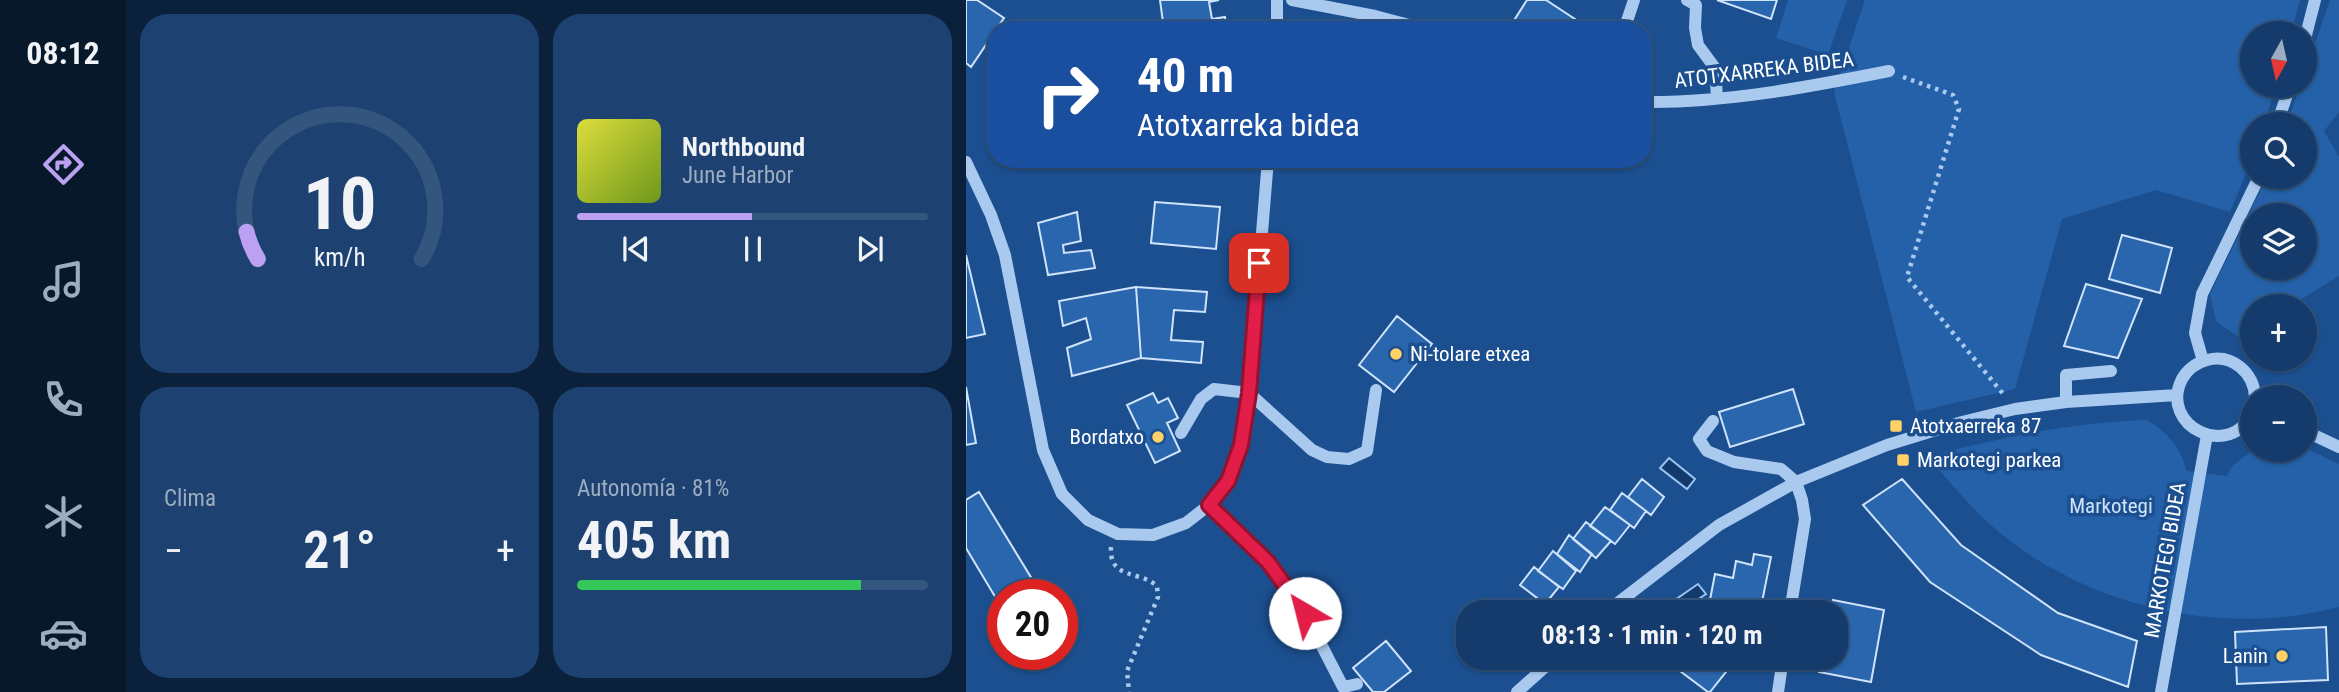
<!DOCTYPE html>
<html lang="es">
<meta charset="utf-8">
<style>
body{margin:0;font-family:"Roboto Condensed",sans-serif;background:#1d4271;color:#f1f3f6;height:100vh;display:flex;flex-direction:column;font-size:26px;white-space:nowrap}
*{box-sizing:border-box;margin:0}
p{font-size:23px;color:#9dadc1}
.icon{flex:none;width:38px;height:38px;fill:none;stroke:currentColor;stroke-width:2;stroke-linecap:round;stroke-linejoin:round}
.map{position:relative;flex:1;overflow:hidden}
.sheet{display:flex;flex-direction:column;gap:14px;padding:14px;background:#0b203b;width:840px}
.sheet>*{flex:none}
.top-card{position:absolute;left:21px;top:21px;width:665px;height:147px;border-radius:28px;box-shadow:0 2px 5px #0004,0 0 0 2px #33557e;background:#1a4fa0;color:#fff;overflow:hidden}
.needle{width:46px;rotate:188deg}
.controls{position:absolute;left:1274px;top:21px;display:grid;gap:14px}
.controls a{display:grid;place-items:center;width:77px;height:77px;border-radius:50%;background:#143b6b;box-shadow:0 2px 5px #0004,0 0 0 2px #33557e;font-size:35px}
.speed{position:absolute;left:21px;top:579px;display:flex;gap:14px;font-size:35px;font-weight:700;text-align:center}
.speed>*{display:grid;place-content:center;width:91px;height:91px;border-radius:50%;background:#143b6b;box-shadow:0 2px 5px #0004,0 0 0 2px #33557e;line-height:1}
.speed .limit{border:10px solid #d22;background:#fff;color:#111}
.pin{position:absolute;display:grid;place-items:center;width:60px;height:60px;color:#fff;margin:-30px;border-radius:14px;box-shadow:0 4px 10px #0006}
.me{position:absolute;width:77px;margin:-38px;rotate:323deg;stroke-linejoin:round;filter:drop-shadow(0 0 5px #0008)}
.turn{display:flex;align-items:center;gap:24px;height:147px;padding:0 35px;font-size:32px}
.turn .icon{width:91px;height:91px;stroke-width:2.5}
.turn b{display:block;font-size:49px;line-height:60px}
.big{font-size:52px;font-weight:700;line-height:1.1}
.sheet .widget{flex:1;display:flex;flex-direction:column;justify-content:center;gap:10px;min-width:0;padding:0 24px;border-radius:28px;background:#1d4271}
.sheet .dial{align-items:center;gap:0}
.dial svg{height:182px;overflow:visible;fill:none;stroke:#33557e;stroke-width:7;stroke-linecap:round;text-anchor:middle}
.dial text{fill:#f1f3f6;stroke:none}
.song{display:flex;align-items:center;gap:21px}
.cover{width:84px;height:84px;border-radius:10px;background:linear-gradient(135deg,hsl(60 70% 55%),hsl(80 70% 35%))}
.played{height:7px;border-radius:4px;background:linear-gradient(90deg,#bca0f2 50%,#33557e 50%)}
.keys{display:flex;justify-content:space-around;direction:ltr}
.heat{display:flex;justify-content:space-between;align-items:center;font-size:38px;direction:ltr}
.charge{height:10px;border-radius:5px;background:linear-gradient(90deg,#34c759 81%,#33557e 0)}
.sheet .tiles{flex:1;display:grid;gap:14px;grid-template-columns:repeat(2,1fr)}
.trip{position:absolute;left:490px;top:600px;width:392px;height:70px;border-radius:28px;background:#143b6b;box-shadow:0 2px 5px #0004,0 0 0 2px #33557e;font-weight:700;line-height:70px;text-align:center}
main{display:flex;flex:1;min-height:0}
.menu{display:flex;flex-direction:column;width:126px;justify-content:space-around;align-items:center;background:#08182b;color:#9dadc1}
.menu .icon{width:49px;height:49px}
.menu .selected{color:#bca0f2}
.menu b{font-size:32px;color:#f1f3f6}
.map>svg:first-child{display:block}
.green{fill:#2461a8;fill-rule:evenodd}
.water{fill:#123a6d;stroke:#9cc4f0;stroke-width:2}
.building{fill:#2a66ad;stroke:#cfe3fa;stroke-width:2}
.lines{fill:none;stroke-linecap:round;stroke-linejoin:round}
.path{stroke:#a9c9ee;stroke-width:4.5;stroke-dasharray:3.5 5;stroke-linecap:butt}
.minor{stroke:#a9c9ee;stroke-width:12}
.route-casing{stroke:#92132f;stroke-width:18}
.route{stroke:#e11d48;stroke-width:12}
.poi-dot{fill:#ffd166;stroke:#1b4f8f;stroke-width:2.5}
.labels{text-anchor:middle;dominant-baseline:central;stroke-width:7;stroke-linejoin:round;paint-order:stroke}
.street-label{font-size:21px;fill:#fff;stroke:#1b4f8f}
.poi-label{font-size:21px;fill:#fff;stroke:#1b4f8f;text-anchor:start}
.park-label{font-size:21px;fill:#cfe3fa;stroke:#1b4f8f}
</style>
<main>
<nav class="menu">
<b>08:12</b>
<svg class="icon selected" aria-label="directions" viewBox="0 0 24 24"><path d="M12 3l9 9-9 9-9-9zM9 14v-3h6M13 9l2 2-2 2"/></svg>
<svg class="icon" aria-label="music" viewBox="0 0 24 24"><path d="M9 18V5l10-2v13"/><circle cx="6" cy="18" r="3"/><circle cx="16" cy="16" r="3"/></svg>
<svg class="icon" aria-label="phone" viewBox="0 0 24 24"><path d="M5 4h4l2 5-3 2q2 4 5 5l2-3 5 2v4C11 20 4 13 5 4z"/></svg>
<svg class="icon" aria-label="climate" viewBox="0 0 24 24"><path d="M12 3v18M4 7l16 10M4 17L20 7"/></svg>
<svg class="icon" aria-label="car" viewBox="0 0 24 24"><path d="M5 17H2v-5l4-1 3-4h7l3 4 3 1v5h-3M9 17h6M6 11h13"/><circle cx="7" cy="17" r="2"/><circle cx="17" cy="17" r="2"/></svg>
</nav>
<section class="sheet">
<div class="tiles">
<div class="widget dial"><svg viewBox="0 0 100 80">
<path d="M14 69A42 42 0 1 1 86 69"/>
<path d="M14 69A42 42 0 0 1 9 57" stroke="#bca0f2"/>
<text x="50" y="56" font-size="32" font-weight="700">10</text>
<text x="50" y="72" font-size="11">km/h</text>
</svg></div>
<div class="widget">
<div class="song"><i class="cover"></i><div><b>Northbound</b><p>June Harbor</p></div></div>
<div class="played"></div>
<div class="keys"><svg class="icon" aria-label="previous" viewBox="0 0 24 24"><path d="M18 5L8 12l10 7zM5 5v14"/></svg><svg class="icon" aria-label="pause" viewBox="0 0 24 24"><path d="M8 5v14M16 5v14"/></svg><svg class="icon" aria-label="next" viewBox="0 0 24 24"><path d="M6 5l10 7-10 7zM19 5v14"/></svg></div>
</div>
<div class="widget"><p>Clima</p>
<div class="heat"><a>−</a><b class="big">21°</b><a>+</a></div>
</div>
<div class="widget"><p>Autonomía · 81%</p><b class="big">405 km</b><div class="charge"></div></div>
</div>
</section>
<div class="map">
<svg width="1373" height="692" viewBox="0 0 1373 692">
<rect width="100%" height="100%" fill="#1b4f8f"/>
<!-- green -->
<path class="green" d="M822,0H881L862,55L810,38Z
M899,0H1334L1325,33H1286V86H1310L1298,124H1286V159L1264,212L1190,190L1096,219L1049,389L950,412L868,92Z
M1364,0H1373V112L1358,131L1373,157V276L1324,306H1286V330L1274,338L1250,321L1244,294L1301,177H1339V124H1321L1334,86H1339V73ZM1339,215V268H1286V215Z
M1181,420C1202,432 1214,448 1221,471L1261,476L1267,465L1287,450L1339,448L1373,464V607C1255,638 1119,607 1027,527C1003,506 982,480 961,456C1034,438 1106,422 1181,420Z"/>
<!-- water -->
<path class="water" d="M703,458L729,479L721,489L694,468Z
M732,584L740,594L713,612L706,602Z"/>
<!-- building -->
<path class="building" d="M0,0H11L38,18L5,67L0,63Z
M194,0H253L243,2L246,19L259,17L261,30H198Z
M561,0H580L618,25L615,30H559L547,22Z
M751,0H811L805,19Z
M189,202L254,207L250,249L185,243Z
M111,212L115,241L97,245L98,253L125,250L129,268L82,275L72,223Z
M1156,235L1206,248L1194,293L1143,279Z
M0,255L19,334L0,338Z
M1120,284L1176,299L1152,358L1098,346Z
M170,287L241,292L239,312L208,310L205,340L237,342L235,363L175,358Z
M170,287L175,358L106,376L101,348L125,339L120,318L97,326L93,301Z
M431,316L466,344L428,392L393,365Z
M0,387L10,443L0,445Z
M827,389L838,424L764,447L753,412Z
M187,393L192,403L202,398L212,418L201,423L214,451L189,463L161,405Z
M676,479L698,497L685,515L662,497Z
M936,479L995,545L1092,613L1171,641L1162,687L1075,655L964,582L897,505Z
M13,492L66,579L31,600L0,548V500Z
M656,493L680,511L668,528L644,510Z
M639,507L664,525L649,544L624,526Z
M620,522L645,541L630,558L607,539Z
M603,535L626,554L614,572L591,554Z
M587,551L610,571L597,589L572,571Z
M788,554L805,557L794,612H754L742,610L749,574L767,578L770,561L786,565Z
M568,567L593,587L579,604L554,585Z
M867,600L918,610L905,682L853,672L856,658H870V612H865Z
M1360,627L1362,680L1271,684L1269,632Z
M420,641L445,671L418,692H407L387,668Z
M718,658H762L767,663L744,692H742L710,668Z"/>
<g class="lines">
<!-- path -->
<path class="path" d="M937,77L987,95L993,109L941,277L1038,395
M145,547C143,580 173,570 191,586L192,597L161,671L163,692"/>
<!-- minor -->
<path class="minor" d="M326,0L409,16L462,30
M721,0L730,5L729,28L732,45L749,68L751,98
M311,30V0
M658,30L668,0
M1339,39L1349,0
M677,102C760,103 842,87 923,71
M1311,124L1324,86
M0,162L25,215L39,255L77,450L96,494L122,520L152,534L187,535L220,523L243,505L262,481L276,445L283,393L302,159
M1237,361L1229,333L1236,294L1293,177
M1100,402V375L1145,371
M1286,412C1266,461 1192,427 1216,379C1221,370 1230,363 1241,360C1266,353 1288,373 1289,397
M747,421L733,439L741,451L768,462L815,469L830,482L836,500L839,519L824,612
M1339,431L1373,447
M215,433L235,399L248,389L283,393L346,450L361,457L383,459L401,451L410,390
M243,505L302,562L339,613L377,687L391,684
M640,612L753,525L830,482L921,445L996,422L1049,409L1100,402L1211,395
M551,692L589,658
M812,692L817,658
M1195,692L1241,435"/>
</g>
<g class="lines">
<defs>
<path id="route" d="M293,263L283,393L275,445L262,481L243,505L302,562L339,613"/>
</defs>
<!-- route casing -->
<use href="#route" class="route-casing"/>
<!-- route -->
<use href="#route" class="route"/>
</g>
<!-- markers -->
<g class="poi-dot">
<circle cx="430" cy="354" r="7"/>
<rect x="923" y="419" width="14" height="14" rx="3.5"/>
<circle cx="192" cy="437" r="7"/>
<rect x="930" y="453" width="14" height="14" rx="3.5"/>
<circle cx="1316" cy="656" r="7"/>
</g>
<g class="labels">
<!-- street labels -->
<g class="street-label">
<text transform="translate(798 70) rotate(-7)">ATOTXARREKA BIDEA</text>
<text transform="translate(1199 560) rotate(-80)">MARKOTEGI BIDEA</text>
</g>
<!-- poi labels -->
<g class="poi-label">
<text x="444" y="354">Ni-tolare etxea</text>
<text x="944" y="426">Atotxaerreka 87</text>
<text x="178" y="437" text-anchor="end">Bordatxo</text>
<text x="951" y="460">Markotegi parkea</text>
<text x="1302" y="656" text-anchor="end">Lanin</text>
</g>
<!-- park labels -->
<g class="park-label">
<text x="1145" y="506">Markotegi</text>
</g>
</g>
</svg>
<div class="controls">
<a><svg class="needle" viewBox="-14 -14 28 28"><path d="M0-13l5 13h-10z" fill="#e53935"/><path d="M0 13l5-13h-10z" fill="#9dadc1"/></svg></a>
<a><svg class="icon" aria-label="search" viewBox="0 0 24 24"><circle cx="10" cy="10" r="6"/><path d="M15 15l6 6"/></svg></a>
<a><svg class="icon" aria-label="layers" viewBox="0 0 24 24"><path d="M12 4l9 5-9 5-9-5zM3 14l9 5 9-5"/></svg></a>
<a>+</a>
<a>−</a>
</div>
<div class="speed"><div class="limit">20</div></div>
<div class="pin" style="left:293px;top:263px;background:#d93025"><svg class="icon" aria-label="arrive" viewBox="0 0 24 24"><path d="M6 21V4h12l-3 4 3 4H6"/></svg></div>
<svg class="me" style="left:339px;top:613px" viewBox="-20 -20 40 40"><circle r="19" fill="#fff"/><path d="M0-13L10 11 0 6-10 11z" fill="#e11d48"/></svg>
<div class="trip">08:13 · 1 min · 120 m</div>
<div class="top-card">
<div class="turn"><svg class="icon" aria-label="right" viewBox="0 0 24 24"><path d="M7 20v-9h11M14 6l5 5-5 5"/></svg><div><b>40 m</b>Atotxarreka bidea</div></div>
</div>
</div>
</main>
